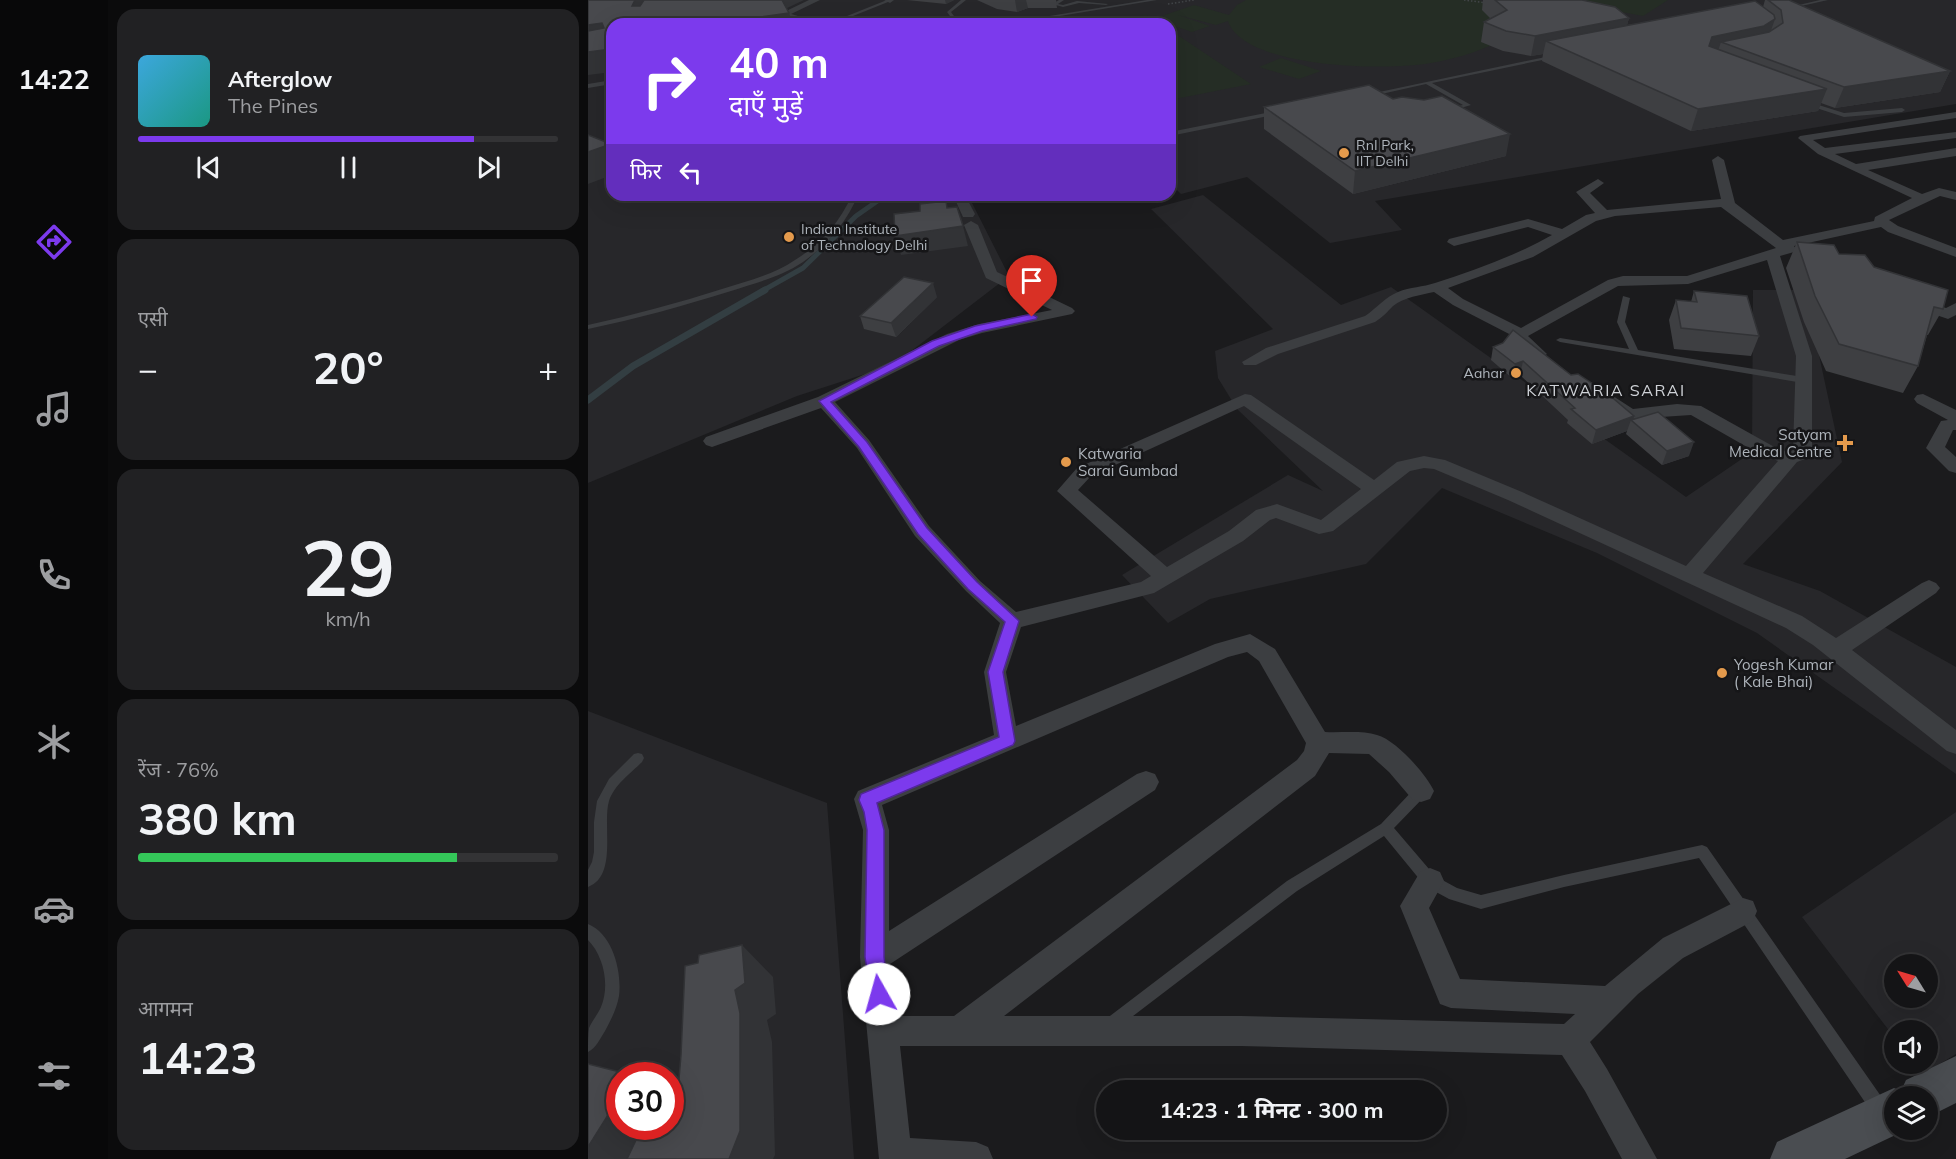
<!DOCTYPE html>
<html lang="hi">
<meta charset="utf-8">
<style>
body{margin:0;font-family:Mulish,"Noto Sans Devanagari",sans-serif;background:#212123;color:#f1f3f6;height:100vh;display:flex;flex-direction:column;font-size:22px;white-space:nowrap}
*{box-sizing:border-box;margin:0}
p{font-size:20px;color:#9d9ea1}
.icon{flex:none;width:33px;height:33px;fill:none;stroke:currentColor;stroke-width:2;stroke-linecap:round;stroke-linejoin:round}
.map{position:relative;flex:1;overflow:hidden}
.panel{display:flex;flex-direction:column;gap:9px;padding:9px;background:#0b0b0c;width:480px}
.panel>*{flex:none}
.guide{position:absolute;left:18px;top:18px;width:570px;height:183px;border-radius:18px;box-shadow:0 6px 24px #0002,0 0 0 2px #333335;background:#7c3aed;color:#fff;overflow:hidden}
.needle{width:39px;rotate:307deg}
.buttons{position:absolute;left:1296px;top:954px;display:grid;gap:12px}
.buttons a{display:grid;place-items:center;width:54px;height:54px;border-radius:50%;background:#141416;box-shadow:0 6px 24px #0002,0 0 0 2px #333335;font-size:30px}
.speed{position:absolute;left:18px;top:1062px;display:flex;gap:12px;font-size:30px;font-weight:700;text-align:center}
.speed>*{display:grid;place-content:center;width:78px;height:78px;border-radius:50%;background:#141416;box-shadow:0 6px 24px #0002,0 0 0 2px #333335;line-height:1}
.speed .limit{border:9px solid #d22;background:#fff;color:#111}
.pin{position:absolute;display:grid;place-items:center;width:51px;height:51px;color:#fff;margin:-62px -26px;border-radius:50% 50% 50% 0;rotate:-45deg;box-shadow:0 0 6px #0007}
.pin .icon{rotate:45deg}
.me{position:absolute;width:66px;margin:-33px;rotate:353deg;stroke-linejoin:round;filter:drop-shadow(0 0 4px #0008)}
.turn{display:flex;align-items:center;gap:21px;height:126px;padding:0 24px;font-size:27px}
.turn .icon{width:78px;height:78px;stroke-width:2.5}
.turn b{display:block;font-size:42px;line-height:51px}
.then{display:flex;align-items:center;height:57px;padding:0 24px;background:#0003;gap:12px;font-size:22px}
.big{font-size:45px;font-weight:700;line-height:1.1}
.panel .tile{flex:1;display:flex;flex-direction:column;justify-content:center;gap:9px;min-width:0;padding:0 21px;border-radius:18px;background:#212123}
.panel .dial{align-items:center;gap:0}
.dial b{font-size:78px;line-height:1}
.song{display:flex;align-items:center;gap:18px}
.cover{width:72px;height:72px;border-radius:9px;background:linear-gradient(135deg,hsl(200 70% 55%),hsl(170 70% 35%))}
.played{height:6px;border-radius:3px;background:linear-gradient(90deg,#7c3aed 80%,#333335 80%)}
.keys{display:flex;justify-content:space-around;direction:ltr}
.heat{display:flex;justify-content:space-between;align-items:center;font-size:33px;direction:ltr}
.charge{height:9px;border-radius:4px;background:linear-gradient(90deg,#34c759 76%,#333335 0)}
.trip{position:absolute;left:508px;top:1080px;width:351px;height:60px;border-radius:30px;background:#141416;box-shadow:0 6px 24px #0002,0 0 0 2px #333335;font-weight:700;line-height:60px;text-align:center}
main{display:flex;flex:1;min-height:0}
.menu{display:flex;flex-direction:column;width:108px;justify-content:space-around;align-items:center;background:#080809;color:#9d9ea1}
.menu .icon{width:42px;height:42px}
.menu .on{color:#7c3aed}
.menu b{font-size:27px;color:#f1f3f6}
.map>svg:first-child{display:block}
.built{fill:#27272a;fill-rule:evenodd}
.green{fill:#252d25}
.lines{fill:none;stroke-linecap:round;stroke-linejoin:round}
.stream-far1{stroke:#333e42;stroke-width:5}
.stream{stroke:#333e42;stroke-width:7}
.path{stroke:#424548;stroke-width:1.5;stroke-dasharray:1.5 2;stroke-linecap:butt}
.lane{fill:#3c3e41;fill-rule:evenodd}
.street{fill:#3c3e41;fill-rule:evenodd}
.secondary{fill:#4a4d51;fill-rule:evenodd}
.wall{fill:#3e3f42}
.shaded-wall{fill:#323336}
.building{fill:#48494d;stroke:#323336;stroke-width:1.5}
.route{fill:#7c3aed;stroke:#51269a;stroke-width:1.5}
.poi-dot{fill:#e49a4c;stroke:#161618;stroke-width:2}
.labels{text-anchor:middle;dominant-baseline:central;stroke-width:5;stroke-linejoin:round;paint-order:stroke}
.far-poi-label{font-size:14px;fill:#aeb4bb;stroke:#161618;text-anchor:start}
.poi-label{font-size:15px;fill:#aeb4bb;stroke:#161618;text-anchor:start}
.neighbourhood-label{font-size:16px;letter-spacing:1.5px;fill:#cfd2d7;stroke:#161618}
</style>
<main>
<nav class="menu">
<b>14:22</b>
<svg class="icon on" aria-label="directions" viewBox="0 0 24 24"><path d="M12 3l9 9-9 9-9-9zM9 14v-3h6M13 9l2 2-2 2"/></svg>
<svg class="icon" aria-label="music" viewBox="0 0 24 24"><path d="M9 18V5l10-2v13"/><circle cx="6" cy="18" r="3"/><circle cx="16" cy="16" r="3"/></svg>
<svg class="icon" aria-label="phone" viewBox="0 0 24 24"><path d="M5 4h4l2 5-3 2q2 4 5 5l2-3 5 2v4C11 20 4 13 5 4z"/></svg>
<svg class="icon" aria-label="climate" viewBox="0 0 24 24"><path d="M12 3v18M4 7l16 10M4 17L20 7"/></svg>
<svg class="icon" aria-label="car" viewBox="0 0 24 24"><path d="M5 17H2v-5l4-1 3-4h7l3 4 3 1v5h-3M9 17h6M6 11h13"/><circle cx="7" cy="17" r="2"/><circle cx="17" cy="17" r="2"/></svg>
<svg class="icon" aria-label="filters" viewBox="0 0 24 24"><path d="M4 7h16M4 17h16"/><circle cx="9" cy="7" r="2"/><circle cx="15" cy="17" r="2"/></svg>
</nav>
<section class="panel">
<div class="tile">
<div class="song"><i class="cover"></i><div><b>Afterglow</b><p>The Pines</p></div></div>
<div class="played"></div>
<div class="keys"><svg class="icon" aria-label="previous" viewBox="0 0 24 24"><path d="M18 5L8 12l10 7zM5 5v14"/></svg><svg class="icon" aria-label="pause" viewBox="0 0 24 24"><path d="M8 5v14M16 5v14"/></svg><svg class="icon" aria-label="next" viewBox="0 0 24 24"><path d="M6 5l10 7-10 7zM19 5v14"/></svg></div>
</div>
<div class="tile"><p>एसी</p>
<div class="heat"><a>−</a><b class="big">20°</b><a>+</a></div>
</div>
<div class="tile dial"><b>29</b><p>km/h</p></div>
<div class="tile"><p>रेंज · 76%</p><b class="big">380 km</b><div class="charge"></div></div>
<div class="tile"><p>आगमन</p><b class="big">14:23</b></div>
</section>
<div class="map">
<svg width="1368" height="1159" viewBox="0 0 1368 1159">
<rect width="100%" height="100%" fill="#1b1b1d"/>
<!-- built -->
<path class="built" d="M0,0H1368V104L787,201L814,230L742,243L659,177L593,194L582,183V24H24V195H380L421,276L305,365L209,396L0,483Z
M615,195L753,305L803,287L1098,497L1164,452L1165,290H1217L1254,462L1155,564L1232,591L1368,667V774L1169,633L1009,553L854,488L778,564L622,599L580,623L534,575L700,475L735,491L649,409L630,378L627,351L685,329L563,209Z
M0,711L239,803L266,1159H0ZM32,1076H82V1126H32Z
M1368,812V1054L1335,1074L1327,1064H1340V1030H1306V1037L1214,917ZM1306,964H1340V998H1306Z"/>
<!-- green -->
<path class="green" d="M658,0H891L913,13L908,43C887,53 866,59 843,63C800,71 656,69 640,21L628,25L590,15L622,26L604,32L568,20L572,24H502L558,15L565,19L606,5L641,15L649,5Z
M969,0H1080L1055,16Z
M582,30L663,84L582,100Z
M693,58L733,71L711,79L671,67Z"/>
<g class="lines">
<!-- stream-far1 -->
<path class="stream-far1" d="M174,291L215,268L268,216L298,195"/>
<!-- stream -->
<path class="stream" d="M0,400L45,366L177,290"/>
<!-- path -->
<path class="path" d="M876,0L899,3
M580,4L606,0
M384,23L401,20"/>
<!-- lane -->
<path class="lane" d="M299,0H305L245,24H239Z
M373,0H378L363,12L372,24H368L359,12Z
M471,0H476L470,4L475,5L489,1L520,4L518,5L491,3L475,7L464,4Z
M559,0H569L423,24H412Z
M1232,0H1240L1200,9L1198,8Z
M190,10L210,16L216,24H212L206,18L188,12Z
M967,55L969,57L844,83L883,105L859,112L857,111V109L875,105L838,84L780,97L777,95Z
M24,80V84L0,88V84Z
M1218,101L1256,113L1314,108L1317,110L1314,112L1256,117L1216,104Z
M688,111L690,112V114L582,136V132Z
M264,195H270C259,222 239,245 215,262C193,277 167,283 143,291C95,306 48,319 0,329V325C45,315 90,303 134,289C159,281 185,275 207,260C232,245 252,222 264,195Z
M1035,296L1042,298L1037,322L1050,350L1215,377L1219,380L1215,383L972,342L968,340L972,338L1041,349L1029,322Z
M50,753L54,754L56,758L54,762C43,773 26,785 21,801C14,824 30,876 0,887V870L4,862L6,852V822L9,801L21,779L46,754Z
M833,785L838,787L839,791L838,795L806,828L847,876L869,888L893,895L976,875L1114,845L1119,847L1297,1102L1299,1108L1297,1114L1291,1116L1285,1114L1111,858L976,887L893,909L861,899L837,886L796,836L709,891L528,1029L523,1032L518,1029L515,1024L518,1019L699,881L793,824L828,787Z
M0,924C25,934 34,972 31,996C29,1008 23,1020 17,1031C12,1039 8,1048 0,1052C0,1044 0,1035 1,1028C4,1021 10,1014 13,1007C22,986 16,956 0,940Z"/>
<!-- street -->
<path class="street" d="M221,0H232L201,15L194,13Z
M296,0H306L302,3Z
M1368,112V118L1225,140L1237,148L1368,132V138L1247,154L1268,164L1368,148V156L1280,170L1334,194L1351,188L1368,192V200L1352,196L1301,220L1310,226L1368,248V257L1300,232L1293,227L1206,246L1208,249L1206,252L1192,256L1224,356V451L1217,459L1209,462L1115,573L1214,616L1248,638L1334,583L1341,580L1348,583L1352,588L1348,593L1264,650L1368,730V754L1359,751L1225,645L1198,628L920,500L846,469L836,468L822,471L745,531L731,534L688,518L682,520L655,541L566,593L433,627L418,672L428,726L627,644L662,634L687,649L737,732C753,733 774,730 789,735C808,740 838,774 846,791L842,799L833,802L824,799L801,772L781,754L741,753L727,776L416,1016H653L976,1024L987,1014L863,1008L852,1004L812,906L832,872L842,868L852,872L856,881L841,908L872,979L1017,986L1075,938L1155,898L1165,901L1169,911L1165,921L1095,958L1050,994L1002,1042L1019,1069L1069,1159H1034L997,1091L974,1055L653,1046H312L322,1138L388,1142L400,1147L405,1159H291L272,957L275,830L266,799L270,791L406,735L396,672L412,623L378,591L327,536L269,448L233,408L124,447L118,445L115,441L118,437L230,397L359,334L391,324L464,310L398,278L376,225L383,221L390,225L409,272L484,308L487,311L484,314L394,333L371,340L247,402L281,440L341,526L392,581L428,612L553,582L563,576L469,491L489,468L657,394L663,395L786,480L809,462L836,456L857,460L934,492L1098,566L1190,461L1166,451L1103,415L1043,419L1027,414L1010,400L1013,396H1025L1045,409L1089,404L1113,406L1190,449L1202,452L1205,450L1208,356L1179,260L1100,284L1030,286L940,336L959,354L951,359C941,356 926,345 925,336L865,305L846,292C833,295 816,297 805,306C799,312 795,317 787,322L690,354L668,365H656L654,362L678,348L777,316C789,308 797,297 810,292C822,287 835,287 847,283C887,270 927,256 964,235L940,227L866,246L859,242L861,239L940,219L974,229L998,215L1007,213L988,192L1010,179L1016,183L1002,193L1019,210L1133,199L1124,160L1130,156L1136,160L1147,203L1195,240L1286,221L1287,217L1324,198L1230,154L1210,138L1212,136ZM1133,207L1188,248L1099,276H1035L1020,280L933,328L875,299L860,288L945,257L1008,221L1027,216ZM656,406L773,489L733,520L689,504L668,510L641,531L579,567L490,490L503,476ZM659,652L671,661L718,743L716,751L709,760L366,1016H308L302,964L567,790L571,782L567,774L558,771L549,774L301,931V830L294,805L640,657Z
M365,195H377L387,214L385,217H375Z
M1327,298L1358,308L1368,303V315L1360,319L1322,306L1319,303Z
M1335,394L1368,410V430H1365L1357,447L1368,457V473L1361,471L1338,448L1353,421L1360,420L1329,403L1326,399L1329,395Z"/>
<!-- secondary -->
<path class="secondary" d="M1368,1056V1103L1340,1117V1096H1306V1130H1318L1257,1159H1182L1189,1142L1306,1088L1313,1091L1318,1080Z"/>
</g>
<!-- wall -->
<path class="wall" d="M319,0H366L358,4Z
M389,0H468L469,8H440L429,12L409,9Z
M895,0H994L1041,18L1039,25L1175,7L1177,0H1201L1362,71L1352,92L1247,108L1233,103L1230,111L1103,131L954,61L955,54L943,56L915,51L893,42L896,22L903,19L894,10Z
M805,99L918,156L765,194L676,129V107Z
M1209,242L1251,254L1286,267L1355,309L1340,335H1339L1330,366L1315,393L1238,371L1216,322L1198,268Z
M1106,291L1171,336L1163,356L1086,349L1081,320L1088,300L1103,302Z
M349,297L308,337L276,329L272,316Z
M905,347L983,375L1045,419L1101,456L1074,465L1038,434L1039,431L1004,444L979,423L980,420L932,375L924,378L903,360Z"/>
<!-- shaded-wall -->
<path class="shaded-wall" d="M47,0H79L60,10L44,6Z
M194,0H216L197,9Z
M357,0H366L358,4Z
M427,0H438L440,8L429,12Z
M201,13L205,24H153L152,20Z
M1041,18L1036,37L958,41L955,54L943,56L947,36Z
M1187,19L1180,39L1133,42L1129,54L1118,57L1124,37Z
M14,23L24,43L0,47V25Z
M24,49V72L0,75V52Z
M1362,71L1352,92L1247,108L1256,87Z
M1239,89L1230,111L1103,131L1110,109Z
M922,134L918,156L765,194L767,171Z
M23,144L24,146V175L0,184V152Z
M375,226L380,246L313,255L307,236Z
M345,283L349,297L308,337L303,323Z
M935,361L932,375L924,378L927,364Z
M1046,416L1045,422L1043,420L1039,431L1004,444L1008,430Z
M1106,442L1101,456L1074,465L1079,451Z
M154,945L185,977L188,1014L179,1020L184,1042L187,1155L185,1159H141L147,990Z
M32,1096V1126H70L51,1159H0V1147Z"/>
<!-- building -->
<path class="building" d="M0,0H47L44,6H52L56,0H194L201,13L152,20L153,24H24V49L0,52V31L16,28L14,23L0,25Z
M907,0H994L1027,7L1041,18L947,36L918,31L896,22L919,10Z
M1180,0H1201L1362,71L1256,87L1133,42L1181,32L1195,23L1193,10Z
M1167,1L1186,15L1187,19L1176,26L1124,37L1121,46L1239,89L1110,109L958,41Z
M781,85L805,99L814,97L836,100L854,96L922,134L767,171L676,107Z
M0,135L23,144L0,152Z
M358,201L359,208L369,207L375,226L307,236L306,214L332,211V204Z
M1209,242L1246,245L1251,254L1277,255L1286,267L1360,290L1355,309L1346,307L1330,366L1251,344L1227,296Z
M316,277L345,283L303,323L272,316Z
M1106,291L1159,296L1171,336L1093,328L1088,300L1109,302Z
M925,330L983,375L990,374L1020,394L1046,416L1008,430L983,409L987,408L935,361L927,364L905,347L915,343Z
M1070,412L1106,442L1079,451L1043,420Z
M154,945L157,983L147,990L152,1013V1131L141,1159H39L49,1138L87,1126L93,1055L97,966L110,963L111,955Z
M0,1064L44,1075L32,1076V1096L0,1147Z"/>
<!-- route -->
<path class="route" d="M444,314L449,317L448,319L394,331L351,346L243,402L279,442L339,528L389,582L431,621L415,672L427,741L425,745L289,803L296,830V957L301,994L298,1001L291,1003L284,1001L277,957L279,830L276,812L271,800L273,794L411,737L400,672L417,622L380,589L330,534L271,447L231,401L344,341L387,326Z"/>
<!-- markers -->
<g class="poi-dot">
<circle cx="756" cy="153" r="6"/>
<circle cx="201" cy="237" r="6"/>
<circle cx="928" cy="373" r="6"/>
<path d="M1254 434h6v6h6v6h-6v6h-6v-6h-6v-6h6z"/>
<circle cx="478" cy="462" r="6"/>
<circle cx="1134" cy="673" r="6"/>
</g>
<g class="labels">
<!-- far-poi labels -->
<g class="far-poi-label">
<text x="768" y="145">RnI Park,<tspan x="768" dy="16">IIT Delhi</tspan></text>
<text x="213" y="229">Indian Institute<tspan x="213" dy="16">of Technology Delhi</tspan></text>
<text x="916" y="373" text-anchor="end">Aahar</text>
</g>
<!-- poi labels -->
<g class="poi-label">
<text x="1244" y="434" text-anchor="end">Satyam<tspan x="1244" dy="17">Medical Centre</tspan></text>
<text x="490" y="453">Katwaria<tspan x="490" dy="17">Sarai Gumbad</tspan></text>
<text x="1146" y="664">Yogesh Kumar<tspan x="1146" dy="17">( Kale Bhai)</tspan></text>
</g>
<!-- neighbourhood labels -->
<g class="neighbourhood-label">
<text x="1018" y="390">KATWARIA SARAI</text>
</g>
</g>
</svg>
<div class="buttons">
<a><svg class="needle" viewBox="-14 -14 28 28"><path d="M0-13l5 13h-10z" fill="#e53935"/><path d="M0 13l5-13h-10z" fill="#9d9ea1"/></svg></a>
<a><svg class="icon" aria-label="sound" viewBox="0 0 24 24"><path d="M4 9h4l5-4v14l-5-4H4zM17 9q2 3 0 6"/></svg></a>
<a><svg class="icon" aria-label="layers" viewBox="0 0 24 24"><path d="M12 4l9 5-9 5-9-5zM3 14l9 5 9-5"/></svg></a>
</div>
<div class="speed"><div class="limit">30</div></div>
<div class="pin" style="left:444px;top:317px;background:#d93025"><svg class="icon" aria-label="arrive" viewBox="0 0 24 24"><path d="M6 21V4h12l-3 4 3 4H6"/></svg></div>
<svg class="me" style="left:291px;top:994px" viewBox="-20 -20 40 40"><circle r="19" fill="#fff"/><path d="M0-13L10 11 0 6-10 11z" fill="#7c3aed"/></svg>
<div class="trip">14:23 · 1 मिनट · 300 m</div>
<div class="guide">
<div class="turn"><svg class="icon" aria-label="right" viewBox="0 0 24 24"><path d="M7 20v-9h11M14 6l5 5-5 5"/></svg><div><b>40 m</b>दाएँ मुड़ें</div></div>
<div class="then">फिर<svg class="icon" aria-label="left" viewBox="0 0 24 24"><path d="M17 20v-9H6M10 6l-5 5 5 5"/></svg></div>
</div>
</div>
</main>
